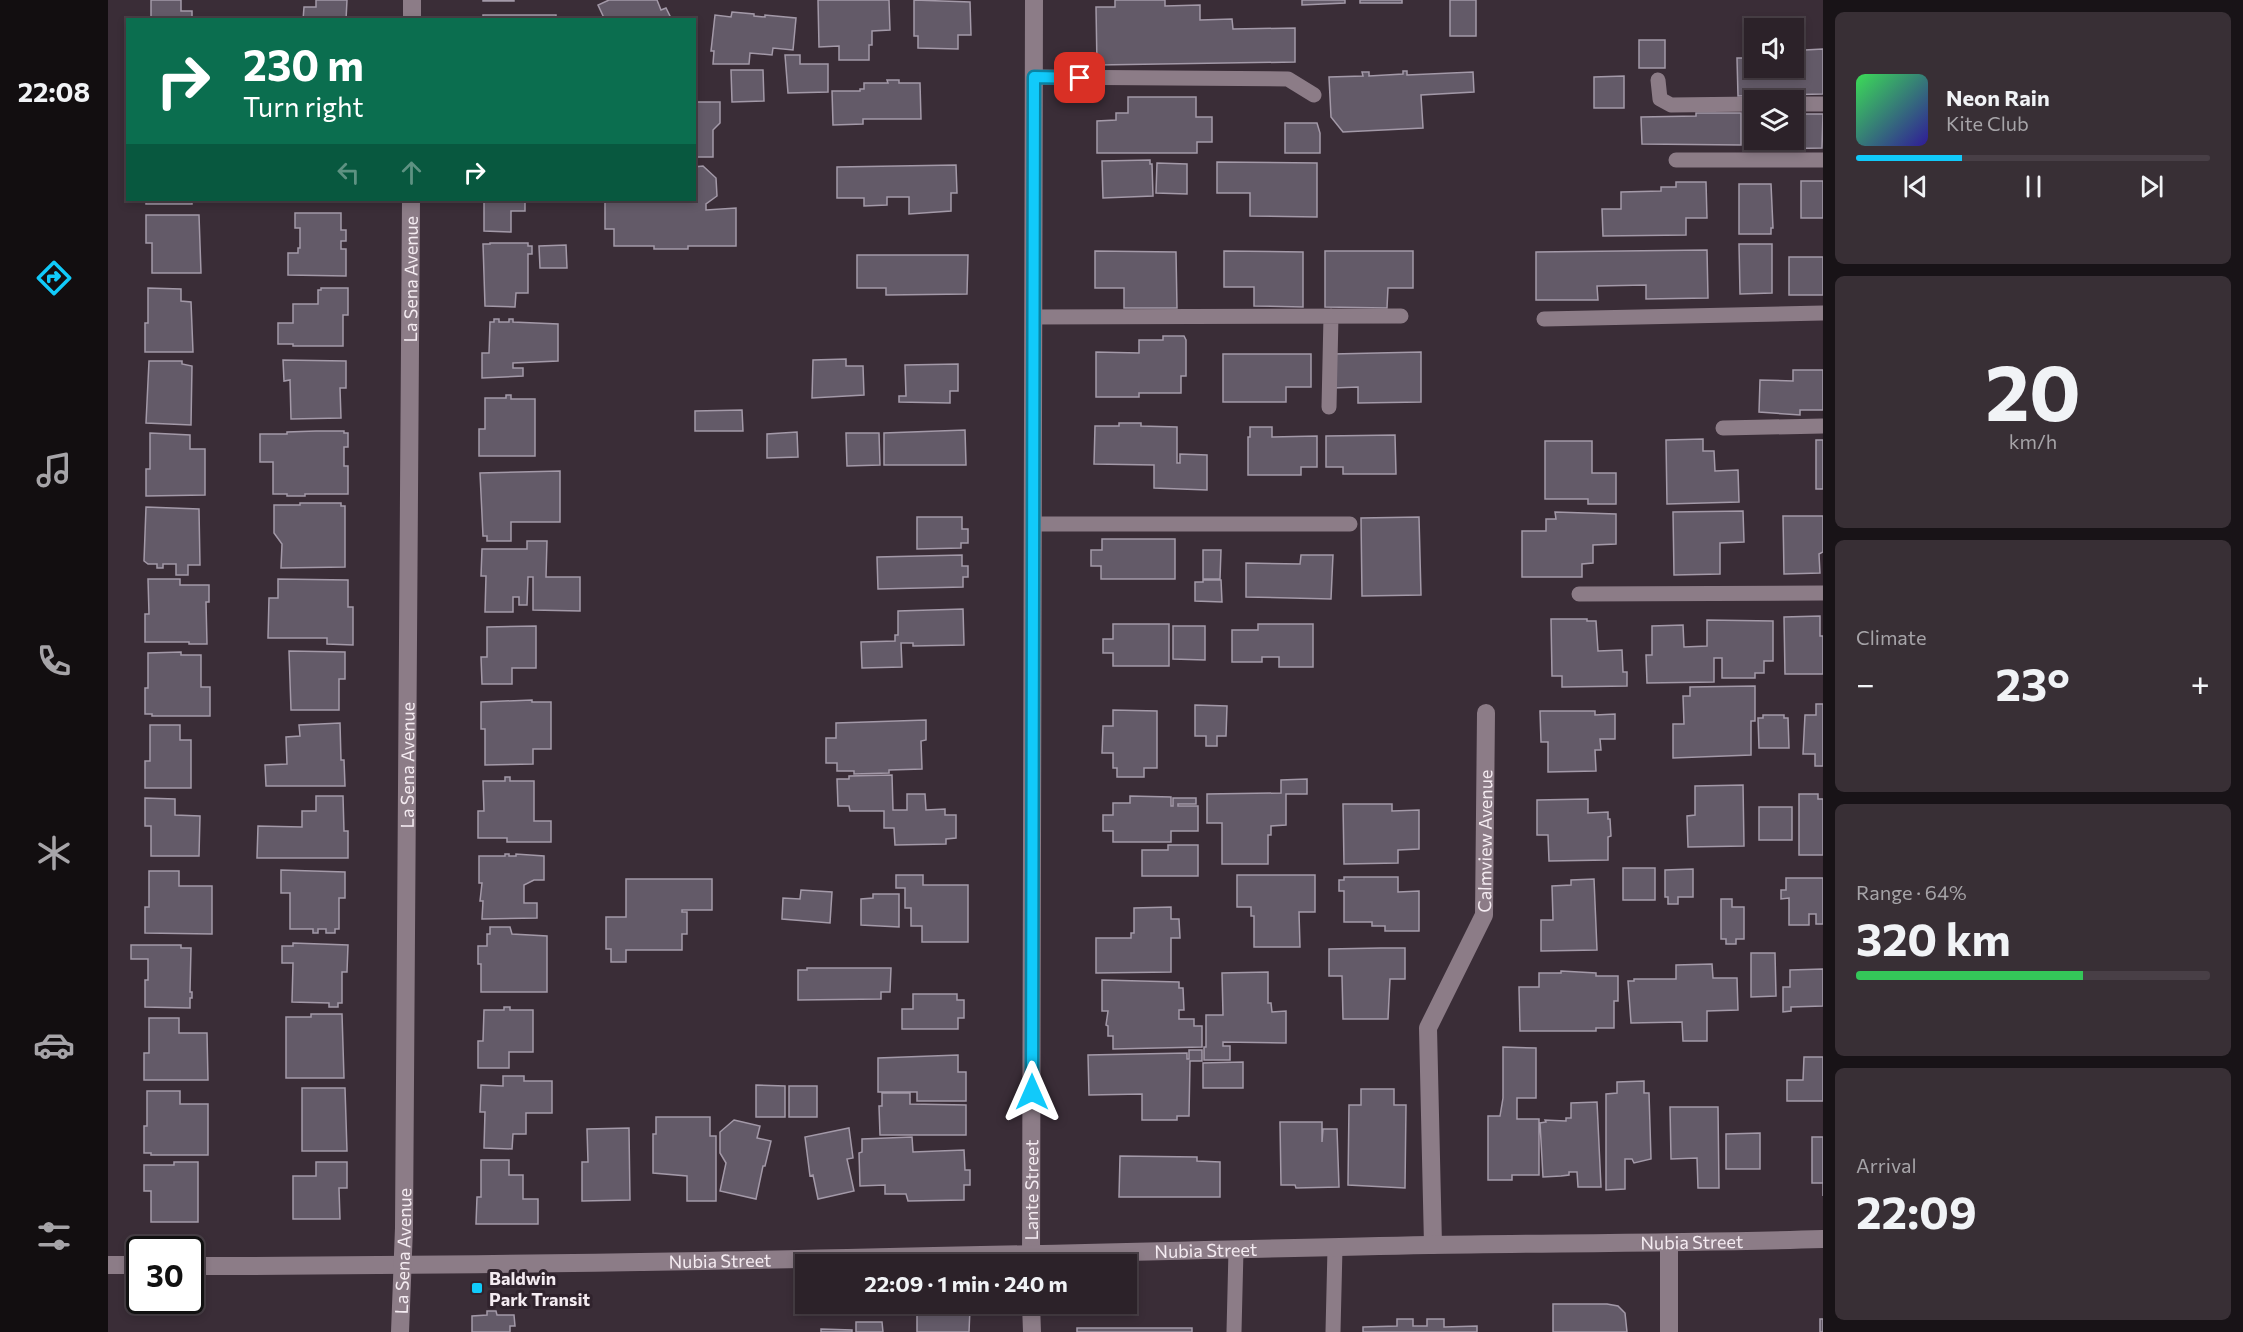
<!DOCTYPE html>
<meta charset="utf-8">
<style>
body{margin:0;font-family:Commissioner,sans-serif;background:#382f35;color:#f1f3f6;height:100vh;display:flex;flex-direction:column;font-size:22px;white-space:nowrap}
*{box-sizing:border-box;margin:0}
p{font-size:20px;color:#a6a4a8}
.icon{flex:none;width:33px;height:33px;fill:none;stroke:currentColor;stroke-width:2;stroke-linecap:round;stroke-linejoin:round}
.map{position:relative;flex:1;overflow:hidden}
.details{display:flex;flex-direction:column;gap:12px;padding:12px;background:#181317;width:420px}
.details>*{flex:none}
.hud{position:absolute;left:18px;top:18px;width:570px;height:183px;border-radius:0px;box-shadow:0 3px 9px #0003,0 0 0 2px #483f46;background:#0b6e4f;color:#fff;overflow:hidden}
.controls{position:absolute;left:1636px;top:18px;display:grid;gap:12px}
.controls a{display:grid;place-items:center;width:60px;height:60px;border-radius:0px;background:#2c2229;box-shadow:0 3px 9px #0003,0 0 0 2px #483f46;font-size:30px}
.speed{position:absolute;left:18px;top:1236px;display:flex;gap:12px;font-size:30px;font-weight:700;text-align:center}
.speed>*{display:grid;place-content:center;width:78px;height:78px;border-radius:50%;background:#2c2229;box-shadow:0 3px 9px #0003,0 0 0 2px #483f46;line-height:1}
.speed .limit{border:3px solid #111;border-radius:9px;background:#fff;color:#111}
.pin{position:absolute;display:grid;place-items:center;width:51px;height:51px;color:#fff;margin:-26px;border-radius:12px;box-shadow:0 3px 9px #0006}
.me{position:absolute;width:66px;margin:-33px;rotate:0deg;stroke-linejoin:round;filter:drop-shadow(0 0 4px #0008)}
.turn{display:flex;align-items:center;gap:21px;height:126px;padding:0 18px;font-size:27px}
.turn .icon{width:78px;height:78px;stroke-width:2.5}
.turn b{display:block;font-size:42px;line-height:51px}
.lanes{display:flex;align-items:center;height:57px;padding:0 18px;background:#0003;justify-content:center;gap:30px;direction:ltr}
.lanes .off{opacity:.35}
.big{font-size:45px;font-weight:700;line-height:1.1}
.details .widget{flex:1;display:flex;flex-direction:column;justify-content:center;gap:9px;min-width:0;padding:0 21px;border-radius:9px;background:#382f35}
.details .dial{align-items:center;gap:0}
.dial b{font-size:78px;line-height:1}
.song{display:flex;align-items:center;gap:18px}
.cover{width:72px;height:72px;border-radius:9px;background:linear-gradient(135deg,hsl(130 70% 55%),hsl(250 70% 35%))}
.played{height:6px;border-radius:3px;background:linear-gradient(90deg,#11cafa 30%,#483f46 30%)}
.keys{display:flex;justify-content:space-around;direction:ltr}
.heat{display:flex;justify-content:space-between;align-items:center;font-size:33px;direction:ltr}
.charge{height:9px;border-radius:4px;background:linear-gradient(90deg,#34c759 64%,#483f46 0)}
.trip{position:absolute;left:687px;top:1254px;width:342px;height:60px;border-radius:0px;background:#2c2229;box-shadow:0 3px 9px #0003,0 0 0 2px #483f46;font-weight:700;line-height:60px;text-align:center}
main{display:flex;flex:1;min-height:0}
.menu{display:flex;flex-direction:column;width:108px;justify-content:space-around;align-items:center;background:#120e10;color:#a6a4a8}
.menu .icon{width:42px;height:42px}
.menu .on{color:#11cafa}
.menu b{font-size:27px;color:#f1f3f6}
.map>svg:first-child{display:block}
.building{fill:#635a68;stroke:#a399a8;stroke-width:1.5}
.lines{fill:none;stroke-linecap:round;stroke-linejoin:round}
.lane{stroke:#8c7c87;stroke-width:15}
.street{stroke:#8c7c87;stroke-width:18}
.route-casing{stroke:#0b83a2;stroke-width:15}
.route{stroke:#11cafa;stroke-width:10}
.poi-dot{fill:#11cafa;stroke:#30232d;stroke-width:2}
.labels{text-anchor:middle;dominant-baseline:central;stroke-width:6;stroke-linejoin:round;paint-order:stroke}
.street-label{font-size:18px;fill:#f4ebf1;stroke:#30232d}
.poi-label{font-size:18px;font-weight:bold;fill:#f4ebf1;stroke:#30232d;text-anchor:start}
</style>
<main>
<nav class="menu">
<b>22:08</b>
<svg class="icon on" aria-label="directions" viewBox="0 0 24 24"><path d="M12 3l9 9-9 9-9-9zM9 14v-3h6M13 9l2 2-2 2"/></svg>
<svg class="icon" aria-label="music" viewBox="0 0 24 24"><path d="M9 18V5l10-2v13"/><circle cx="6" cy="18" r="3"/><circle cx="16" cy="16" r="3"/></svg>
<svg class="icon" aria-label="phone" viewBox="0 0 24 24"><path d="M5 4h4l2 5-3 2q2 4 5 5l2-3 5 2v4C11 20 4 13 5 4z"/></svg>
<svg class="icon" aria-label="climate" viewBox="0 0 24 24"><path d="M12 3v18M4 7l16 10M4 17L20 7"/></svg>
<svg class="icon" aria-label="car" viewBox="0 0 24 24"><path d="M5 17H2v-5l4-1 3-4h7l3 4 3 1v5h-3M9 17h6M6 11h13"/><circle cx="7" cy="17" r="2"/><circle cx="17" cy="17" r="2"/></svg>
<svg class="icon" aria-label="filters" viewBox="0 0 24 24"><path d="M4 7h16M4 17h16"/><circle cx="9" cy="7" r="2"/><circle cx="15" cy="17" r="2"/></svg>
</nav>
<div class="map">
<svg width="1715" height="1332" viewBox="0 0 1715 1332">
<rect width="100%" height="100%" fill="#3a2d37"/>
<!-- building -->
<path class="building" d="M43,0H73V11H84V20H43Z
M208,0H239L238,20H195L196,7H208Z
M375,0H406V1H375Z
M501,0H549L553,10L558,8L564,20H497L490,5Z
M710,0H781L782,30L764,31V45H761V60H731V46L711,47Z
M806,0L862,2L863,35H850V49L810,48V36H806Z
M1007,0H1057V6L1092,5V20L1124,19L1125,29L1187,28V62L989,65L988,7H1007Z
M1194,0H1237V3L1194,5Z
M1252,0H1294V3H1252Z
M1342,0H1368V36H1342Z
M624,12L646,14V16L657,17V15L688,18L685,50L665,48L664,55L642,53L641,64H605L606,51H603L607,15L623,17Z
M375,15H448V20H375Z
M1531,40H1557V68H1531Z
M1715,49V94L1630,96L1629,58H1642V53L1647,52V68H1686V55H1697V50Z
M677,55H692V64H720V92L680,93Z
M623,70H655L656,101L624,102Z
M1295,71H1299V75L1365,72L1366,92L1313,95L1315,128L1235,132L1223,117L1221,77L1255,76L1254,72H1261V76L1295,74Z
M1516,76V108H1486V77Z
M779,80H791V83H812L813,119H755V124L725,125L724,91H752V89H756V83H780Z
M1020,97H1088V117H1104V142H1089V153H989V121L1008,120V113H1020Z
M586,102H612V123L605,130V157H586Z
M1588,113H1633V145L1534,144L1533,117L1588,116Z
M1686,114H1715L1714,148L1652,149V140H1686Z
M1177,123H1209L1212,133V153H1177Z
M1042,160V164H1044L1045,196L995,198L994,161Z
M1109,162L1209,163V217L1142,216V193H1109Z
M1049,163L1079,164V194L1048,193Z
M848,165L849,193H843V211L801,214V197H779V205L756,206V198H729V167Z
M595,166L608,178L609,196L598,204V210L628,208V246H580V249H546V246H506V229H497V200H586V167Z
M1693,181H1715V218H1693Z
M1568,182H1598L1599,218H1578V235L1495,236L1494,209H1513V192L1553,191V187H1568Z
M1631,184H1663L1665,228H1663V234H1631Z
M38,200H84V204H38Z
M376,200H417V211H403V232L376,231Z
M187,213H233V230H238V241H233V249H238V276L180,275V253H190V248H192V228H187Z
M38,215H91L93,273H44V243H38Z
M382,243H420V246H424V254H420V293H408L407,307L377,306L375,244H382Z
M1631,244H1664V293L1632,294Z
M458,245L459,268H432L431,246Z
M1599,250L1600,298L1538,299V285L1489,286L1490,300H1428V252Z
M987,251L1068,252L1069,308H1016V288H987Z
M1116,251L1195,252V307L1146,306V287H1116Z
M1217,251H1305V288H1280L1279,308L1217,307Z
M749,255H860L859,294L778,295V288H749Z
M1681,257H1715V295H1681Z
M40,288L73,289V301L83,302L85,352H37V323H40Z
M213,288H240V315H235V346H185V344H170V323H185V304H210V290H213Z
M386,319H391V322H401V319H405V322L450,324V361L405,363V368H415V376L374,378V353H381L382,322H386Z
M1055,336H1076L1078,340V376H1073V393H1031V397H988V352L1031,353V340H1055Z
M1313,352V402L1250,403V387L1225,388V354Z
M1115,354H1203V387H1178V402H1115Z
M738,359V366H755L756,395L704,398L705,360Z
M175,360L238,361V388H232L233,418L183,419L182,380L176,381Z
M41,361H74V364L84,366L83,425L38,423Z
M850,364V391H842V403L791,402V396H798L797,365Z
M1685,370H1715V410H1692V415L1651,412L1652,380L1685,381Z
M398,395H403V399H427V456H371V429H377V398H398Z
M634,410L635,431H587V411Z
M1011,423H1033V426L1069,427V463H1072V454L1099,455V490L1046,488V465L986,464L987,426H1011Z
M1142,427H1164V437L1209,436V467H1193V475H1140V437H1142Z
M857,430L858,465H776V433Z
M208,431H236V433H240V447H236V466H240V494H197V496H179V494H165V462H152V434H179V432Z
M689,432L690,457L659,458V434Z
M42,433L82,435V449H97V495L38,496V469H42Z
M738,433H771L772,465L739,466Z
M1287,435L1288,474H1235V467H1218V436Z
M1595,439V451H1606L1607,471L1630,470L1631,502L1559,504L1558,440Z
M1708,440H1715V489H1708Z
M1437,441H1484V473H1508V504H1480V499H1437Z
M452,471V522H403V541H379V536H375L372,473Z
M192,503H233V506H237V567L173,568L174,544L166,533V505H192Z
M38,507L91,509L92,565H80V575H68V564H55V568H49V564H40L36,561Z
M1635,511L1636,542L1612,543V574L1566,575L1565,512Z
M1447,512L1508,514V544L1485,545V563L1474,564V577H1414V531H1438V519H1448Z
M1675,516H1715V552L1711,554L1712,573L1676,574Z
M809,517H854V529H860V543H853V548L809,549Z
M1311,517L1313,595L1254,596L1253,518Z
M994,539H1067V579H993V566H983V550H994Z
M419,541H439L438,577H472V611L425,610V577H420L419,605H411V597H405V612H377L378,576H373L374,549H419Z
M1095,550H1113L1112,579H1095Z
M854,555V566H860V577H855V587L770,589L769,557Z
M1193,555H1225L1223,599L1138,597V563L1192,564Z
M40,579H72V585H101V602H98L99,644H81V642H37V614H41Z
M170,579L240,580V607H245V645L219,644V638H160L161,598H170Z
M1095,580H1113L1114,602L1087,601V582H1095Z
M855,609L856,645L805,646V643H793L794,667L754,668L753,642L787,641V635H790V611Z
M1712,616V636H1715V674H1677L1676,617Z
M1443,619H1479V621H1488L1490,651L1514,650L1515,672H1519V686L1454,687V676H1444Z
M1599,620L1665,621V661H1656V673H1647V678H1614V658H1606V682L1539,683L1538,655H1544V626L1575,625L1576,647L1599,646Z
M1005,624H1061V666H1005V653H995V639H1005Z
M1150,624H1205V667H1171V657H1154V662H1124V630H1150Z
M428,626V668H404V684H374L373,657H379V627Z
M1065,626H1097V660L1065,659Z
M181,651L237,652V679H231V710H183Z
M73,652V655H93V687H102V716H44V714H37V688H40V653Z
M1647,686V721H1643V755L1565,758V724H1576L1575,696H1582V687Z
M424,700V702H443V749H425V764L377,765V729H373V702Z
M1708,704H1715V766H1707V754H1695L1697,715H1708Z
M1087,705L1119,706L1118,736H1109V746H1098V736H1087Z
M1005,710L1049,711V768H1036V777H1009V768H1005V753H994L995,726H1005Z
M1432,711H1487V715L1507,714V739H1492L1493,750H1487L1488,771L1440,772V742H1433Z
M1655,715H1676V718H1680L1681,748H1651L1650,718H1655Z
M818,720V740L813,741L814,769L781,770V773L746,774V771H729V763H718V738H728V723Z
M232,723L233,760H236L237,786H158L157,765L179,764L178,737L192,736L191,725Z
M42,725H72V740H83V788H37V761H42Z
M784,775L785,810H799V794H817L818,810L837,809V815H848V838L838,839V844L787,845L786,828H776V811H742L741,806H730L729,779H741V776Z
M397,777H402V781H426V821H443V842H399V838H370V811H376L375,781H397Z
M1199,779V794H1178V825L1163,826V835H1160V864H1114V823H1099V794L1173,793V780Z
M1635,785L1636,846L1580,847L1579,816L1587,815V786Z
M1691,794H1710V799H1715V855H1691Z
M208,796H235L236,831H240V858H149L150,826L194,827V811H208Z
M1022,796L1063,797V806H1065V798H1088V804H1070V806H1090V831H1063V842H1005V831H995V815H1005V803H1022Z
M37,798L67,799V815L92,816L91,856H43V826H37Z
M1480,799V813L1500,812V819H1502L1503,836L1500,837V860L1441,861L1440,835H1429V800Z
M1235,804H1284V811L1311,810V849L1290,850V863L1236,864Z
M1651,807H1684V840H1651Z
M1060,845H1090V876H1034V850H1060Z
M397,854H401V856H408V854L436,856V880H426L416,885V903H429V918L374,919L375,901H372L374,883H371V856H397Z
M1515,868H1547V900H1515Z
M1585,869V897H1570V904H1560V897H1557V870Z
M173,870L237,872V898H231V929H227V933H218V929H210V933H205V929H182V893H173Z
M41,871H71V886H104V934L37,933V907H41Z
M788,875H815V885H860V942H814V926H803V908H797V888H788Z
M1129,875H1207V912H1191L1192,947H1146V916H1143V907H1129Z
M1236,877H1290V892L1311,891V931H1277V926H1264V922H1236V891H1231V880H1236Z
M1678,878H1715V924H1708V914H1701V925H1681V898L1673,899V890H1678Z
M518,879H604V910H574V912H579V934H574V950H518V962H503V949H498V917H518Z
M1486,879L1489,950L1433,951V920H1445L1444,886L1463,885V880Z
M693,890L724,892L722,923L674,919L675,898L692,899Z
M765,894H791V927L753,925V899L765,898Z
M1613,899H1624V907H1636V939H1628V944H1618V939H1613Z
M1063,907V919H1071L1072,938H1063V972L988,973V938H1023V933H1026V908Z
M382,927H402L404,934L439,936V992H373V964H370V946H379V934H382Z
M185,943L240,945L239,972H234V1003H230V1007H221V1003L184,1002L185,963H174V946H185Z
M23,945H73V948H83L82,992H84V998H82V1008L37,1007V980H40V959H23Z
M1273,948H1297V979H1282L1280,1019H1235L1234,976H1221V949Z
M1643,953H1667L1668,996L1643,997Z
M1604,964L1605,978H1629L1630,1010L1599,1011V1041H1575L1574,1022L1523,1023L1520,981H1526V979H1568V965Z
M699,968H783L782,992H773V999L690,1000V970H699Z
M1715,969V1006L1683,1007V1011L1675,1012V987H1682V970Z
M1453,971L1488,973V976H1510V1001H1506V1028H1488V1031H1412L1411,987H1431V973H1453Z
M1160,972V1003H1163L1164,1012L1178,1011V1043L1115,1042V1046H1122V1060H1096V1047H1098V1015H1115L1114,973Z
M994,980L1071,982V988H1075L1076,1010H1071V1019H1086V1026H1094V1047L1005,1049V1036H1000V1026L998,1025L1000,1011H994Z
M805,994H849V1000H856V1018H850V1029H794V1009H805Z
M396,1007H402V1010H425V1052H401V1068H370V1041H375L376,1010H396Z
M203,1014H234L236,1078H178V1017H203Z
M41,1018H71V1033H99L100,1080H36V1053H41Z
M1395,1047L1428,1048V1098H1409V1119H1431V1175H1404V1180H1380V1116H1392L1395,1098Z
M1081,1050H1094V1061H1082L1081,1116H1069V1120H1034V1094L981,1095L980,1055L1079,1053V1059H1081Z
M850,1055V1072H858V1101H809V1092H770V1058Z
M1696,1057H1715V1101H1679V1080H1695Z
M1135,1062V1088H1095V1063Z
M395,1076H416V1081H444V1113H418V1134H405L404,1149L376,1148L377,1112H372L373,1085L395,1086Z
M1536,1081V1093H1541L1543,1159L1526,1163L1524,1159H1517V1189L1498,1190V1094L1509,1093V1082Z
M648,1085L677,1086V1117H648Z
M681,1086H709V1117H681Z
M194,1088H237L239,1151H194Z
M1253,1089H1286V1105H1298L1297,1188L1240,1185L1241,1105H1253Z
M39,1091H72V1104H100V1155H43V1153H36V1126H39Z
M774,1093H802V1104L858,1105V1135H772L771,1106H774Z
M1489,1102L1493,1187H1470L1469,1172H1461V1175L1453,1176L1435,1177L1432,1123L1438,1122L1437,1120L1458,1121V1118H1463V1103Z
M1562,1107H1610L1611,1188H1590L1589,1158L1563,1159Z
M548,1117H602V1136H608V1201H579V1176L545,1173V1134H548Z
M626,1120L652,1126L649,1138L663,1141L657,1166H655L648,1199L612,1191L618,1163L612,1153V1132Z
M1172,1122H1214V1142L1215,1129H1229L1231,1187L1188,1188L1187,1185H1173Z
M521,1128L522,1200L474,1201V1162H480L479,1129Z
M741,1128L745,1158L739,1159L746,1191L710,1199L705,1175L702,1176L697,1137Z
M1652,1133V1169H1618V1134Z
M804,1137L805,1152L856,1150L857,1170H862V1185H856V1200L800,1201L798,1194H777V1185L752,1186L751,1153L754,1152V1139Z
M1704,1137H1715V1196V1183H1704Z
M1012,1156L1089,1157V1161L1112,1162V1197H1011Z
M373,1160H401V1175H415V1199H430V1224H368L369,1197H373Z
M66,1162H90V1222H43V1191H36V1165H66Z
M208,1162H239V1188H231L232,1219H185V1176H208Z
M1445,1304H1499L1510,1306L1517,1313L1519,1332H1445Z
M809,1306H851V1308L862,1309L861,1332H809Z
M379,1311H388L389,1315H406L407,1326H402V1332H364V1316L379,1315Z
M1289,1319H1305V1326H1319V1319H1336V1327L1369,1326V1332H1255V1327L1289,1326Z
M1712,1319H1715V1332H1712Z
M748,1322H774L775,1332H748Z
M969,1328H1084V1332H969Z
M713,1329L744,1330V1332H713Z"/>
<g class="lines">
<!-- lane -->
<path class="lane" d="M926,77L1180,79L1206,95
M1550,80L1552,99L1563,105L1647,104
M1686,104H1715
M1568,160H1715
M925,317L1293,316
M1436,319L1715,313
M1221,407L1223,316
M1615,428L1715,426
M925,524H1242
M1471,594L1715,593
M1126,1332L1128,1250
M1225,1332L1227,1248"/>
<!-- street -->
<g class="street">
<path d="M304,20V0"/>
<path id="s1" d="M1325,1245L1320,1028L1376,915L1378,713"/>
<path id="s2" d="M923,1264L926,0"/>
<path d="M0,1265H32"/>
<path id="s3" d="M82,1266C496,1266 908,1254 1321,1245C1453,1243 1584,1243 1715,1239"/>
<path d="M923,1304L924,1332"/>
<path id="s4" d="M292,1332L296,1228L303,200"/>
<path d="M1561,1332V1243"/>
</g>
</g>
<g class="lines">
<defs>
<path id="route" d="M924,1092L926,77L972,78"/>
</defs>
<!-- route casing -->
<use href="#route" class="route-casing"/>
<!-- route -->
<use href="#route" class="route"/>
</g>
<!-- markers -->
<rect class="poi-dot" x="363" y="1282" width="12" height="12" rx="3"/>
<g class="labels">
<!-- street labels -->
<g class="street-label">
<text stroke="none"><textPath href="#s4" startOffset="1053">La Sena Avenue</textPath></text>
<text stroke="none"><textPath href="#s4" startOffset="567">La Sena Avenue</textPath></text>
<text stroke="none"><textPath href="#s1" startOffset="417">Calmview Avenue</textPath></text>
<text stroke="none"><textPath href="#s2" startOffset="74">Lante Street</textPath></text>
<text stroke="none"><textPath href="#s3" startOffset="1502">Nubia Street</textPath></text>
<text stroke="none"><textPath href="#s3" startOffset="1016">Nubia Street</textPath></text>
<text stroke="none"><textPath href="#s4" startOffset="81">La Sena Avenue</textPath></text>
<text stroke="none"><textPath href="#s3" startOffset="530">Nubia Street</textPath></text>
</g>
<!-- poi labels -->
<g class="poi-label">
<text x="381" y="1278">Baldwin<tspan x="381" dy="21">Park Transit</tspan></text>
</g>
</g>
</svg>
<div class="controls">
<a><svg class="icon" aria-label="sound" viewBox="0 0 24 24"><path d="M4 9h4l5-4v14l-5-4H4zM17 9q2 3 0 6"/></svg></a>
<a><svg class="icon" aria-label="layers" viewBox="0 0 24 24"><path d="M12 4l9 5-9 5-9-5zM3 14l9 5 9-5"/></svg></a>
</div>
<div class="speed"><div class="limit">30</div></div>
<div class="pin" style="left:972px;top:78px;background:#d93025"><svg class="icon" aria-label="arrive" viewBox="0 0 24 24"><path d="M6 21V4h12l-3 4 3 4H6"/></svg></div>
<svg class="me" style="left:924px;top:1092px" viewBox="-20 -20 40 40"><path d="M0-17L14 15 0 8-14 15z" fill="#11cafa" stroke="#fff" stroke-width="4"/></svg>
<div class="trip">22:09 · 1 min · 240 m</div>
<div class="hud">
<div class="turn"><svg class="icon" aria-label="right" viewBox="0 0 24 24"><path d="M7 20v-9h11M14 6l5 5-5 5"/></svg><div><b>230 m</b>Turn right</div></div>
<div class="lanes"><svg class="icon off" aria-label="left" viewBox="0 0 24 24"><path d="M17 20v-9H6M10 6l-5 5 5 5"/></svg><svg class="icon off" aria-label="ahead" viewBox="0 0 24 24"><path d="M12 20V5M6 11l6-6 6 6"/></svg><svg class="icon" aria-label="right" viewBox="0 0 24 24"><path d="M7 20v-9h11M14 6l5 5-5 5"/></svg></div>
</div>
</div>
<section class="details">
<div class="widget">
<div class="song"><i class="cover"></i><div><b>Neon Rain</b><p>Kite Club</p></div></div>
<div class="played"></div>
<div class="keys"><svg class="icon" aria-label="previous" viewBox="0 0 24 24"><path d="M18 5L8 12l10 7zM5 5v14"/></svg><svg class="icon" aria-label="pause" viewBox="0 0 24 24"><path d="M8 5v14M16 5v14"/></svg><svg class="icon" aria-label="next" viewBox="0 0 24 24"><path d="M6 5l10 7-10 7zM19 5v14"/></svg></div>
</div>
<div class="widget dial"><b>20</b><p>km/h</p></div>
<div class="widget"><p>Climate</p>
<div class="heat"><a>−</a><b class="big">23°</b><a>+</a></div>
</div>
<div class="widget"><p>Range · 64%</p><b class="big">320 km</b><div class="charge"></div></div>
<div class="widget"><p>Arrival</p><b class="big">22:09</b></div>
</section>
</main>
